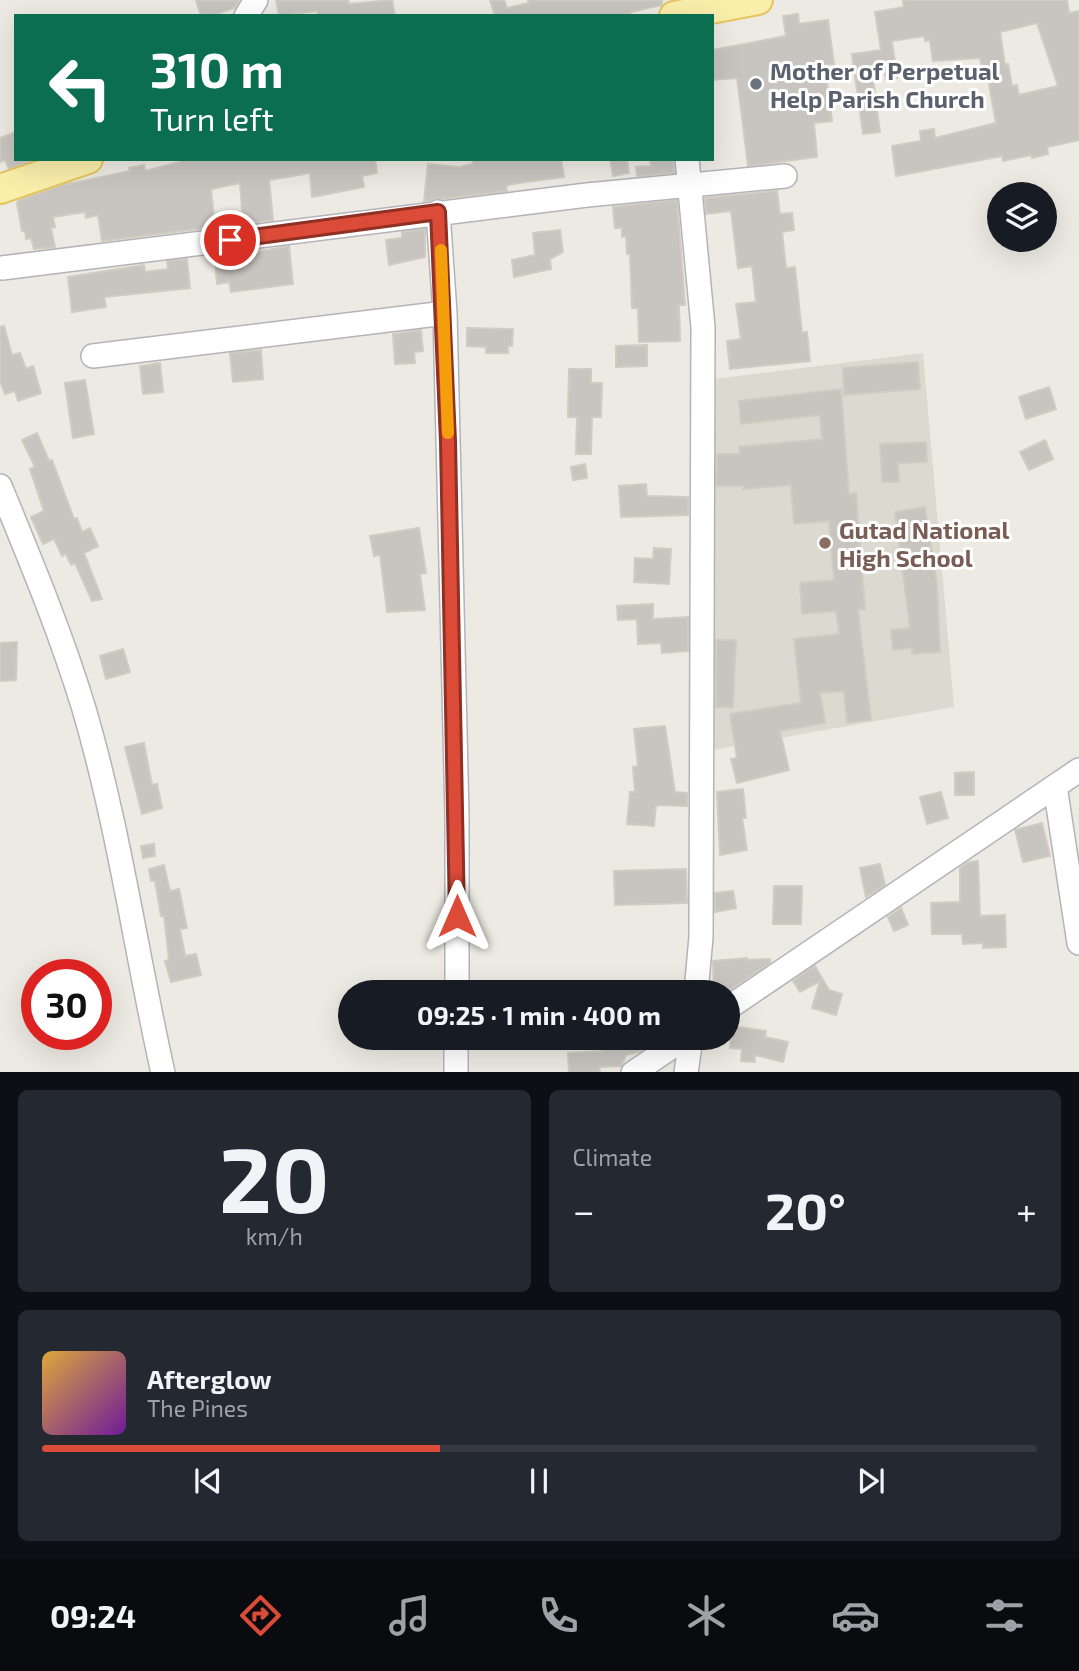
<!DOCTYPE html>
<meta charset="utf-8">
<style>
body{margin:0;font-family:"Exo 2",sans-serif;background:#242831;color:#f1f3f6;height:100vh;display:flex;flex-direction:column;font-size:26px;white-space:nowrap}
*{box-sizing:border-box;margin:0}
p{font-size:23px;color:#9ea1a6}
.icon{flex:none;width:38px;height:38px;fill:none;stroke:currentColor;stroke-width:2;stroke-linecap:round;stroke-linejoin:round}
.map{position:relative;height:1072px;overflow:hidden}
.sheet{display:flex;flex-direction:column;gap:18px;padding:18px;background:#0d0f14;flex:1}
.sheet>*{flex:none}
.guide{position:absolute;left:14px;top:14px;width:700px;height:147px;border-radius:0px;box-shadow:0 7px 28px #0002;background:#0b6e4f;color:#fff;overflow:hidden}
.controls{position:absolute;left:987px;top:182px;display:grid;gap:14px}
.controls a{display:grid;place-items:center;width:70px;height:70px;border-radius:50%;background:#171b24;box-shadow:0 7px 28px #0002;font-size:35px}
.speed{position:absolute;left:21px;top:959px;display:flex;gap:14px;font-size:35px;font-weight:700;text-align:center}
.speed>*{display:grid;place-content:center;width:91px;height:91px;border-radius:50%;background:#171b24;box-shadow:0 7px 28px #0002;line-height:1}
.speed .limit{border:10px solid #d22;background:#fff;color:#111}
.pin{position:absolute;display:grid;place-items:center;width:60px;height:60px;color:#fff;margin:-30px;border:4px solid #fff;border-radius:50%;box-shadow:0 2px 7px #0007}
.me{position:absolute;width:77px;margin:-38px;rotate:0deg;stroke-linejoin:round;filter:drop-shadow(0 0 5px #0008)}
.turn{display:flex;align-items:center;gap:24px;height:147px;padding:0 21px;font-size:32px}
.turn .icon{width:91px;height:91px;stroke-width:2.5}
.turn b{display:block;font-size:49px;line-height:60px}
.big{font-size:52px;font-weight:700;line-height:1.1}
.sheet .tile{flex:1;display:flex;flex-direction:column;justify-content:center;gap:10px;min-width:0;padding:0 24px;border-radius:10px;background:#242831}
.sheet .dial{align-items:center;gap:0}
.dial b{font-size:91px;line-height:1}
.song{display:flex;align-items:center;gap:21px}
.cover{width:84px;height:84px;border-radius:10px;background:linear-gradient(135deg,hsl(40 70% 55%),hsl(280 70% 35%))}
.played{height:7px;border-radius:4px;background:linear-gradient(90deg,#dc4a38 40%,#363941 40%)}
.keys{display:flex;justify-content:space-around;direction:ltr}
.heat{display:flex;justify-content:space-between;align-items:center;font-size:38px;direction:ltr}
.sheet .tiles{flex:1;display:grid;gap:18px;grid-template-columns:1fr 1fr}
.tile:last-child{grid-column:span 2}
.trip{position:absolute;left:338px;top:980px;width:402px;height:70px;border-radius:35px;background:#171b24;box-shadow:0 7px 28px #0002;font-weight:700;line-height:70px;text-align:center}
.tabs{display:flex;height:112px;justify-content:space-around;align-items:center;background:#090b0e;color:#9ea1a6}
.tabs .icon{width:49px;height:49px}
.tabs .current{color:#dc4a38}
.tabs b{font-size:32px;color:#f1f3f6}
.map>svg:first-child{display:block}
.education{fill:#dcd9d0}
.building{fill:#c8c4bf;stroke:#d0ccc1;stroke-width:2;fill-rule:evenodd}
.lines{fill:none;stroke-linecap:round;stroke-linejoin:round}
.minor-casing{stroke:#b3b4b9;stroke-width:26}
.major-casing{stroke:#e6c561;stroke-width:32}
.minor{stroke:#fff;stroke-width:23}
.major{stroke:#f9eeaa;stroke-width:28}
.route-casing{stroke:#8f3024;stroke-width:18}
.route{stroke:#dc4a38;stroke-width:12}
.slow{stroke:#f59e0b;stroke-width:12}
.worship-dot{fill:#6b7280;stroke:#fff;stroke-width:2.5}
.education-dot{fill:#8d6e63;stroke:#fff;stroke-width:2.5}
.labels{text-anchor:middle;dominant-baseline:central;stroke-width:6;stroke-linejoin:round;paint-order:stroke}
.worship-label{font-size:24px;font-weight:bold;fill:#5b616d;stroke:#fff;text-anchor:start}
.education-label{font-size:24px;font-weight:bold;fill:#785e54;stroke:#fff;text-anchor:start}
</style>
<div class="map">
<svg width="1079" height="1073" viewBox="0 0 1079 1073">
<rect width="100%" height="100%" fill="#eceae2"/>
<!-- education -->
<path class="education" d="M923,353L954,707L707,751L713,379Z"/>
<!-- building -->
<path class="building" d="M196,0H239L234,8L211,16H201Z
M276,0H348L349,4L392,0L395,16H318L317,11L279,16Z
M490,0H504L507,8L529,3L528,0H662V5L630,12L631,16H495Z
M903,0H1067L1069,13L1079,11V140L1047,147L1048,154L1032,158L1031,155L1003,161L1002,156L896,176L892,146L921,141L920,131L934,129L935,138L996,123L986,67L982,68L980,58L933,61L930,40L925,41L924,36L892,41L897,78L886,79L884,69L872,71L880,132L863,134L852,54L881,50L875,12L904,7ZM1037,23L1058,86L1019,95L1017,85L1012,86L1008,64L1005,65L1000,32Z
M798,14L799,24L828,20L834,64L825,65L832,121L814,123L817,157L748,166L737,78L712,80V50L786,36L783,16Z
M16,132V159H36L9,169L5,160L0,162V138Z
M179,159H375L377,173L362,176L364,187L312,197L310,173L269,180L273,220L243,224L240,183L211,189L215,227L102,241L98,215L86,218L85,212L53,217L55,227L51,228L55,247L34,249L31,238L26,239L25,231H22L17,203L19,200L63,185L130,171L129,168L144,165L145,171L180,162Z
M472,159H561L564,177L512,184L506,186L507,191L424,201L428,164L459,167L473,164Z
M610,159H627L629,173L613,176Z
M650,159H673L674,173L637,176L636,167L651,166Z
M777,191L780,214L792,213L794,230L782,232L786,268L795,267L802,333L807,332L810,361L730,369L727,341L741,339L736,304L756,302L752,266L738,268L731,211L706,214L705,198Z
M677,200L685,305H679L680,341L639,342L638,308H632L630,254H627L626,236L622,237V228H615L613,207Z
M425,229V257L389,265L386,240L402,238V232Z
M560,230L563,252L550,259L551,269L514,277L512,260L535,255L533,233Z
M289,246L293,284L231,292L229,282L217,284L215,260Z
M187,259L190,288L104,297L106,307L72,312L68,277L144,265L145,272L168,269L167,261Z
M4,326L12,355L20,353L26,369L33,366L41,393L18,401L15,391L5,394L0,381V327Z
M467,328L513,329L512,346H508V353H486V347L467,346Z
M421,330L423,351L414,352L415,363L395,364L393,334Z
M647,345V366L616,367V346Z
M261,350L263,379L233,382L230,353Z
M918,362L920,389L844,395L843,368Z
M160,363L163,392L143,394L140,366Z
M569,369H591V383H602L601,417H592L591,454H576L577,417H568Z
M85,380L94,434L73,438L65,383Z
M1049,387L1056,409L1026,419L1019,397Z
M841,389L849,494L856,493L865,609L858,610L871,720L847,723L844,691L820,693L825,723L780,731L789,770L737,783L731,759L737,758L730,714L801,703L794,639L839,634L836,611L802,614L800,583L834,580L829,521L794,524L791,485L743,489V486H716L717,454H740L739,447L822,439L820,415L741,424L739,401Z
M37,433L49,461L52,460L74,519L77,518L82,532L90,528L98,546L84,553L102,599L92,601L75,563L71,565L66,554L62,556L54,539L43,544L31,517L44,511L30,469L35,467L22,440Z
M1045,440L1053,459L1029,470L1020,452Z
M926,442L927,462L898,463L899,482H882L880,444Z
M585,464L587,478L573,480L571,467Z
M646,484L647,496L688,497V515L621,517L619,486Z
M925,507L937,584L940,652L912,654V648L893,650L891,630L910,628L895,512Z
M419,528L426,573L420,574L425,610L387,612L380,555L374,556L370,536Z
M654,548L671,549L669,584L634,582L635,558L653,559Z
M653,604V619L688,617V651L662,653L661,643L638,644L637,619L618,620L617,606Z
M716,640H736L733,707H716Z
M17,642L16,680L0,681V643Z
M123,649L130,672L106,679L100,656Z
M665,726L675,792L687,793V806L656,805L654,826L627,824L630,792H635L633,767L638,766L634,729Z
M144,743L152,785L157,784L162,808L142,814L125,747Z
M974,772V795H955V773Z
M743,789L746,818H742L747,850L720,855L717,792Z
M941,792L948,818L927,824L920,797Z
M1042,823L1050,856L1023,862L1015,830Z
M154,844L155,856L143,858L141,846Z
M978,861L980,916L1005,915L1006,947L983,948V943L963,944L962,934H932L931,903L960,902V868L969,862Z
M880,864L885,885L866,897L860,868Z
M164,865L170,891L179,889L187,928L180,929L185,956L196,954L201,975L171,982L165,961L169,960L164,916H161L155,881H151L149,869Z
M686,869L687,903L615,905L614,871Z
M774,886H802L801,924H773Z
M733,891L736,908L715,912V893Z
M901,908L908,925L894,931L888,917Z
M747,958V960L770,959V963L726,992H722L721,988L714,989L713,961Z
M815,966L829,990L842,994L836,1015L812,1008L820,981L800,992L793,981Z
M731,1026L766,1031L765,1037L788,1042L783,1062L755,1055V1062L741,1061L742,1049L730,1048Z
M602,1038H660L639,1052L626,1055L621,1066L599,1067L600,1073H569L568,1053L602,1051Z"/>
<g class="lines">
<defs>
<path id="minor" d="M246,16L256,0
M687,159L703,327L701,937L696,992
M438,212L445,313L457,815V992
M2,268L587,195L785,176
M93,356L445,313
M0,486C30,559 61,633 84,709C119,828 136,952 163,1073
M1055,786L1079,943
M728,1008L1079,770
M456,1073V1038
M633,1073L685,1038
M686,1073L691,1038"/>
<path id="major" d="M674,16L758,0
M0,189L88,159"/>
</defs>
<!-- minor casing -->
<use href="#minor" class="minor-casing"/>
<!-- major casing -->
<use href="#major" class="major-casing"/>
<!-- minor -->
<use href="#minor" class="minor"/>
<!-- major -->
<use href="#major" class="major"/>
</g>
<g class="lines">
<defs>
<path id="route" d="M230,240L438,212L448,441L457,916"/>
</defs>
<!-- route casing -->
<use href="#route" class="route-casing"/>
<!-- route -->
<use href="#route" class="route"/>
<!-- slow -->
<path class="slow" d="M441,250L448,433"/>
</g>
<!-- markers -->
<circle class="worship-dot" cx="756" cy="84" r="7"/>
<circle class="education-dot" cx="825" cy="543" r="7"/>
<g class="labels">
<!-- worship labels -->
<g class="worship-label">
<text x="770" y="70">Mother of Perpetual<tspan x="770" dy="28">Help Parish Church</tspan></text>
</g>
<!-- education labels -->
<g class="education-label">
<text x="839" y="529">Gutad National<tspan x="839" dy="28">High School</tspan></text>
</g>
</g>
</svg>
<div class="controls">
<a><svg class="icon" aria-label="layers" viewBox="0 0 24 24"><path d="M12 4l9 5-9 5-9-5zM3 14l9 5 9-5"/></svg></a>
</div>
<div class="speed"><div class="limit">30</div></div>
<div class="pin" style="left:230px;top:240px;background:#d93025"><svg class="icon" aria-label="arrive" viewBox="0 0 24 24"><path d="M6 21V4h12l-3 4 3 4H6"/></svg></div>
<svg class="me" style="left:457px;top:916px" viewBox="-20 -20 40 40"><path d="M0-17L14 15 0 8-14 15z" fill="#dc4a38" stroke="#fff" stroke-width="4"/></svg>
<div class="trip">09:25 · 1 min · 400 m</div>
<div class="guide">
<div class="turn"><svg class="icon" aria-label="left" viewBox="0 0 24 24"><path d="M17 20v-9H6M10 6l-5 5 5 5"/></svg><div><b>310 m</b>Turn left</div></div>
</div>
</div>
<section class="sheet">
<div class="tiles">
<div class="tile dial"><b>20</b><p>km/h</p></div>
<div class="tile"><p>Climate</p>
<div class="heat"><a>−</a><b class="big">20°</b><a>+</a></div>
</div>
<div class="tile">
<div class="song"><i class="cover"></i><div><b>Afterglow</b><p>The Pines</p></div></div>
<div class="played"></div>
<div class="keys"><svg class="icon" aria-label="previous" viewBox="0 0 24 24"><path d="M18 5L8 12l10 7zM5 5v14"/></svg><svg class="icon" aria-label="pause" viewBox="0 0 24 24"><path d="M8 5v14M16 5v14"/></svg><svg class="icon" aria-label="next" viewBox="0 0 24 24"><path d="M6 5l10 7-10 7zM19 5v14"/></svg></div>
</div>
</div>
</section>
<nav class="tabs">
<b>09:24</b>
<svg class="icon current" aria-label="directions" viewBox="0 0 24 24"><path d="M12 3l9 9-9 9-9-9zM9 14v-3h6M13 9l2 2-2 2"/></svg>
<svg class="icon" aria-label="music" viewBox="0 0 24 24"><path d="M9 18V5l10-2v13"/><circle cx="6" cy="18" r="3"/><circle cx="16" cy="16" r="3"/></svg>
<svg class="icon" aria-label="phone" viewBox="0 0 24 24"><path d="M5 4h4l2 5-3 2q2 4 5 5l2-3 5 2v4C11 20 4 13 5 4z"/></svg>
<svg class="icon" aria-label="climate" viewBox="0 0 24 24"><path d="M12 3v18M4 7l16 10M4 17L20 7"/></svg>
<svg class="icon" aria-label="car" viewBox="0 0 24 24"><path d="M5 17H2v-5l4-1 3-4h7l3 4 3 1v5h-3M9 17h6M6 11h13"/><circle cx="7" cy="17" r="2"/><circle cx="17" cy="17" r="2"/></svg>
<svg class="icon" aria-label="filters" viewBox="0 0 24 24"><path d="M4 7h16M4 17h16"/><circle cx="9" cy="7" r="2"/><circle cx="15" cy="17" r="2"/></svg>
</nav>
